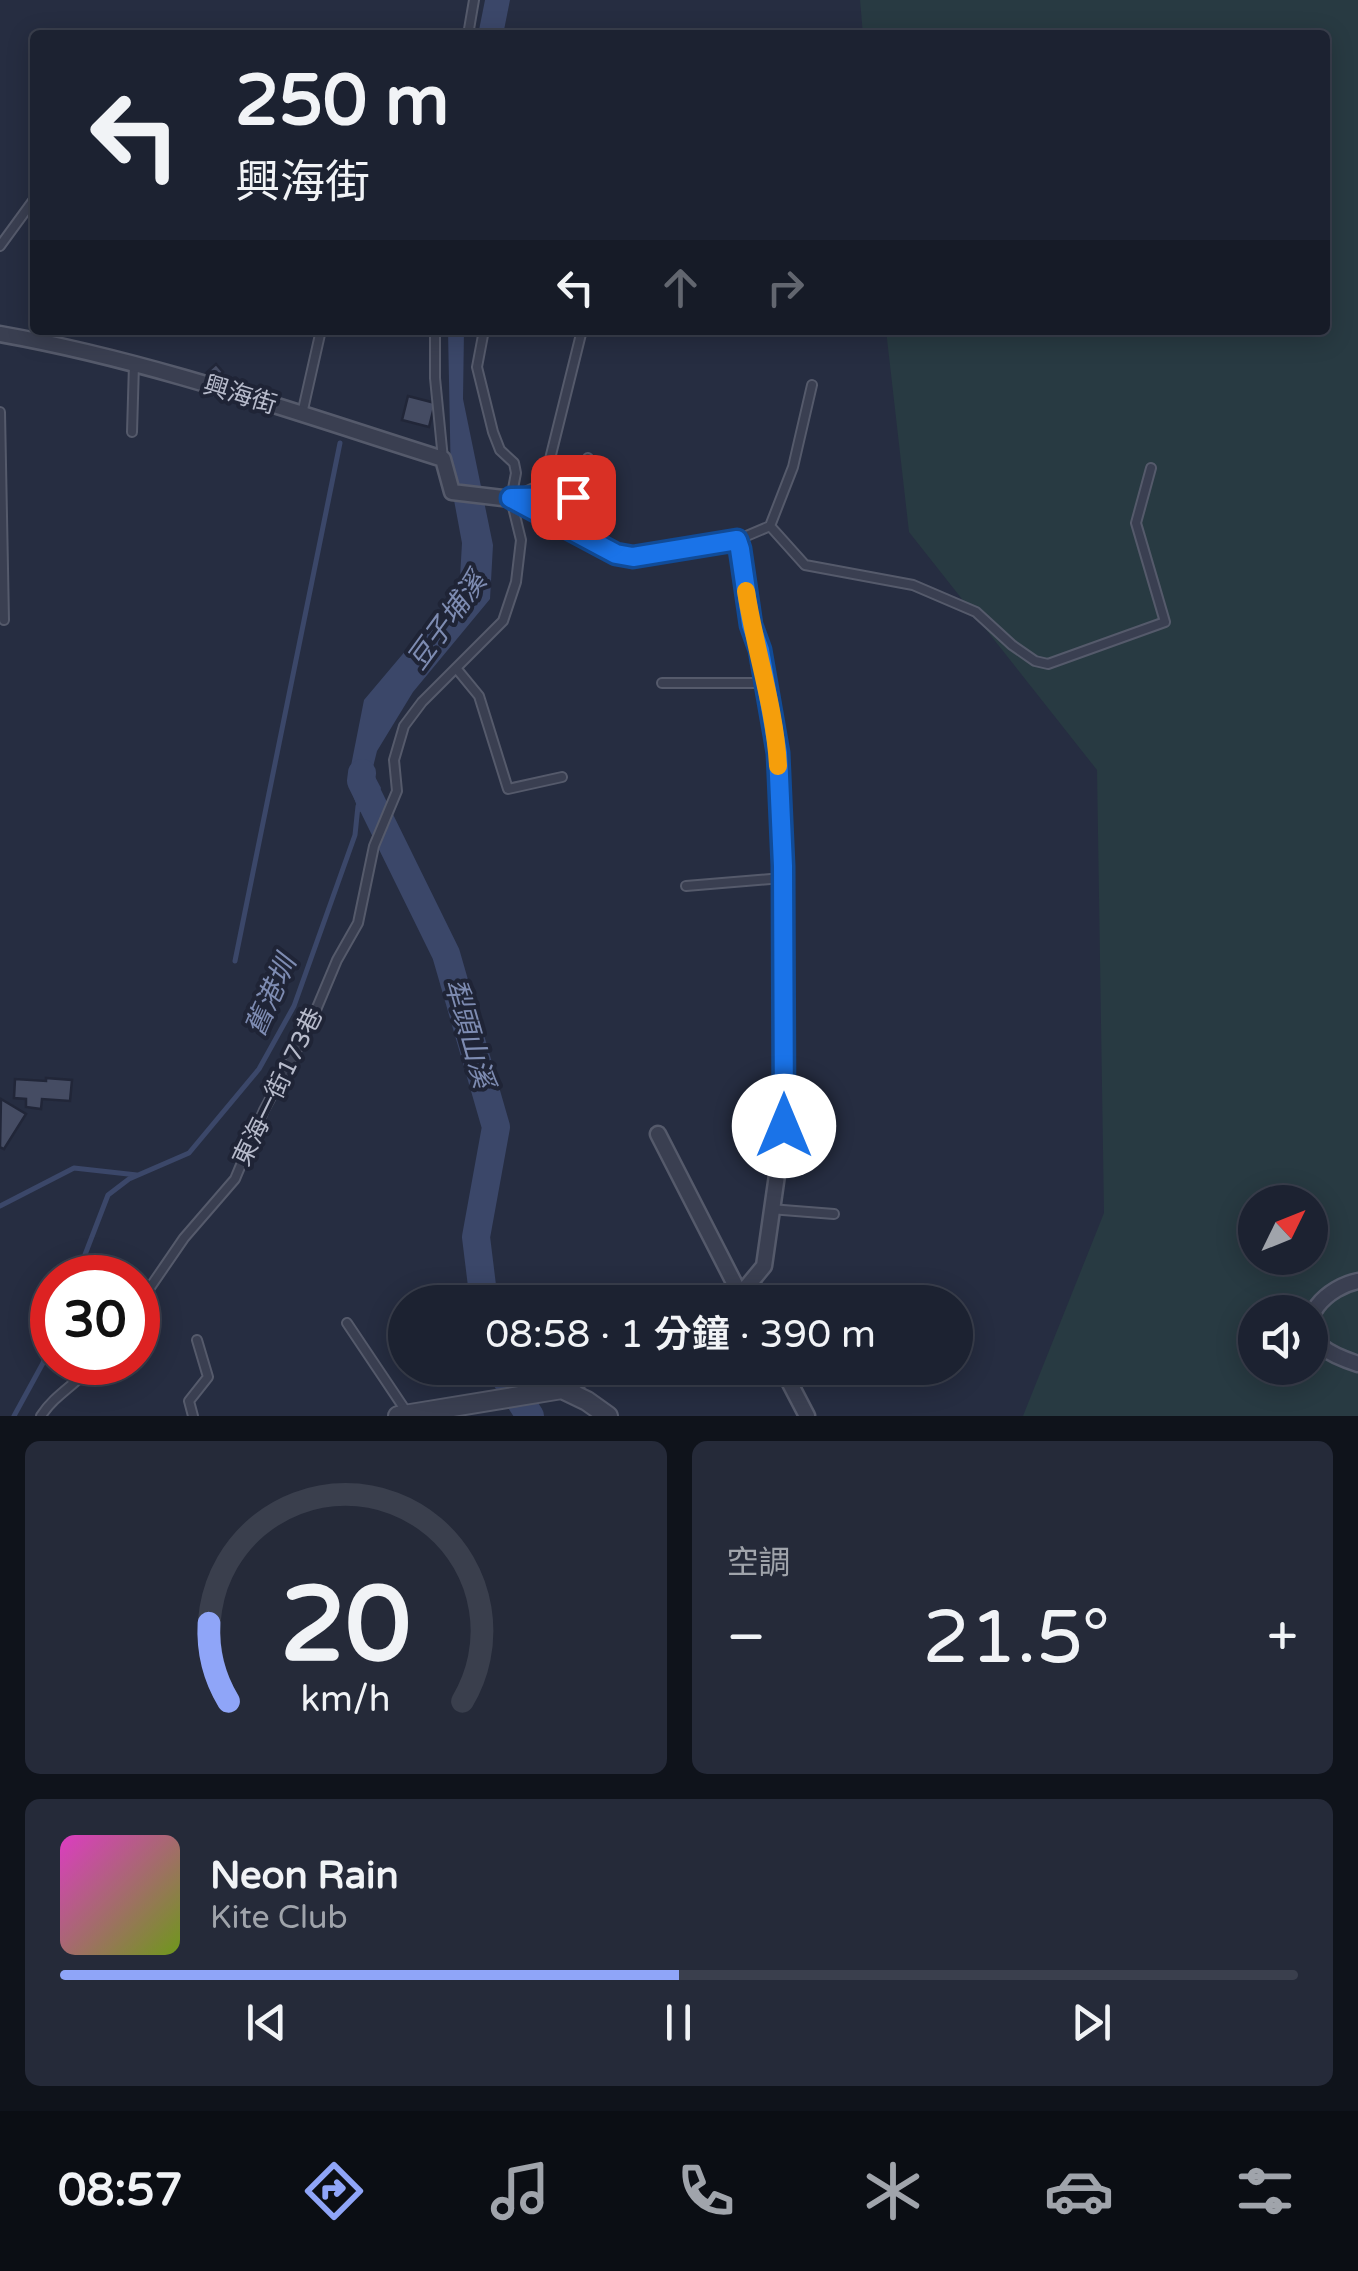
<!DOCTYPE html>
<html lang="zh-TW">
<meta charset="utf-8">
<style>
body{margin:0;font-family:"Varela Round","Noto Sans TC",sans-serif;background:#252a39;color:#f1f3f6;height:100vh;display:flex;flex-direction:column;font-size:38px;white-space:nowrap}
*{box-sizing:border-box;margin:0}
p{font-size:32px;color:#a0a4ab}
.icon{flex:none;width:55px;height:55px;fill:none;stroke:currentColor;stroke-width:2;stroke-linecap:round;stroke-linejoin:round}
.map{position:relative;height:1416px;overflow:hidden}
.side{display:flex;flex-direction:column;gap:25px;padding:25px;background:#0f131b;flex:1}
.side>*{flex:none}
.hud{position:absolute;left:30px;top:30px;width:1300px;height:305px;border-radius:10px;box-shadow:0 5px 25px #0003,0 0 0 2px #3a3f4d;background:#1c2231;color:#f1f3f6;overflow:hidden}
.needle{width:65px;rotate:47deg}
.fabs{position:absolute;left:1238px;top:1185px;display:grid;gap:20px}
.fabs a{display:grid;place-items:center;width:90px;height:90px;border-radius:50%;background:#1c2231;box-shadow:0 5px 25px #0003,0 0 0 2px #3a3f4d;font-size:50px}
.speed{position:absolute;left:30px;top:1255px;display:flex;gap:20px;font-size:50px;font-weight:700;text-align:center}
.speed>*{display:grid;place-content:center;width:130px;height:130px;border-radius:50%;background:#1c2231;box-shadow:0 5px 25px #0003,0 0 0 2px #3a3f4d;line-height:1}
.speed .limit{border:15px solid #d22;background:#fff;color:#111}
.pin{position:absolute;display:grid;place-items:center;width:85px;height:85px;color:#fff;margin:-42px;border-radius:20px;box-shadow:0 5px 15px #0006}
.me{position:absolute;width:110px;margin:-55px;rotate:0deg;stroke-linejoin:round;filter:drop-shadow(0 0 8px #0008)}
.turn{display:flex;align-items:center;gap:35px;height:210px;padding:0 40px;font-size:45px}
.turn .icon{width:130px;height:130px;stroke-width:2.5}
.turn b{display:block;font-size:70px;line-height:85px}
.lanes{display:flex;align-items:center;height:95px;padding:0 40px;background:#0003;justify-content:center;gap:50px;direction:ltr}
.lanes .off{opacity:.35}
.big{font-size:75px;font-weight:600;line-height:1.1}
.side .widget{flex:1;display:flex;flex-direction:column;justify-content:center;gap:15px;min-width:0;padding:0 35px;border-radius:15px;background:#252a39}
.side .dial{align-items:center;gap:0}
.dial svg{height:260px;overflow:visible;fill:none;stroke:#3a3f4d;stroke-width:7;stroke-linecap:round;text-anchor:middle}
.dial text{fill:#f1f3f6;stroke:none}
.song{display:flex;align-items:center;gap:30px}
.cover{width:120px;height:120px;border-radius:15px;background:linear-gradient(135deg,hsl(310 70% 55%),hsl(80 70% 35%))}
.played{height:10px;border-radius:5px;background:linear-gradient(90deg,#8fa5f8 50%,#3a3f4d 50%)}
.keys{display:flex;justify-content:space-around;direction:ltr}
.heat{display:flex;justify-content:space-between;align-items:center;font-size:55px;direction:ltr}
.side .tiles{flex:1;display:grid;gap:25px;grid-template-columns:1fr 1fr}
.widget:last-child{grid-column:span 2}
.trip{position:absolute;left:388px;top:1285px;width:585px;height:100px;border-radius:50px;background:#1c2231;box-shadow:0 5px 25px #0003,0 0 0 2px #3a3f4d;font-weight:600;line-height:100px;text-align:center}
.tabs{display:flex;height:160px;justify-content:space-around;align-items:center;background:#0b0e14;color:#a0a4ab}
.tabs .icon{width:70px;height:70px}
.tabs .on{color:#8fa5f8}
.tabs b{font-size:45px;color:#f1f3f6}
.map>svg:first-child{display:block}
.green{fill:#283a42;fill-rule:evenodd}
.water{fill:#3b4769}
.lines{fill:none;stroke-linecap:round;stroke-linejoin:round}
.stream{stroke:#3b4769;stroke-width:5}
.river{stroke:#3b4769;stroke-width:28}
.building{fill:#454c63;stroke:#212638;stroke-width:2.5}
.service-casing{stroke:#555a6b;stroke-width:12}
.minor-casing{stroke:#555a6b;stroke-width:19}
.tertiary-casing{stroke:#555a6b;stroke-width:22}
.service{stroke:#3a3f51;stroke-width:8}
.minor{stroke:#3a3f51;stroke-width:14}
.tertiary{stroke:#3a3f51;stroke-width:18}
.route-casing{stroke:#114b97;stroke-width:25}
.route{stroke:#1a73e8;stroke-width:18}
.slow{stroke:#f59e0b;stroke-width:18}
.labels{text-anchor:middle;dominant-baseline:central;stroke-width:8;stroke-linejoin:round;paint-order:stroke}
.street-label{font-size:25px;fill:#b7bbcb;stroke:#1f2436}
.water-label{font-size:28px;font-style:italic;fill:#7e8cb2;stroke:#1f2436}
</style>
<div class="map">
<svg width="1358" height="1416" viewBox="0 0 1358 1416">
<rect width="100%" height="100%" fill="#262d41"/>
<!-- green -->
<path class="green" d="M860,0H1358V1416H1023L1104,1213L1097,770L909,532L886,330H1325V35H863ZM1255,1202H1310V1258H1255ZM1255,1312H1310V1368H1255Z"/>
<!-- water -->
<path class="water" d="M485,0H510L503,35H478Z
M448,330H464L463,399L493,545L490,599L413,692L377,751L372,771L381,788L370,810L359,812L348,781L364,700L407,649L445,617L459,595L462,543L451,484Z"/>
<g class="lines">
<!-- stream -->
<path class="stream" d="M235,961L340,443
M0,1206L74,1168L137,1175
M76,1278L108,1195L129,1179L189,1153L259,1069L294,1006L355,835L358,806
M14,1416L43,1363L52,1340"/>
<!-- river -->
<path class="river" d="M362,773L361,781L446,954L496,1127L476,1237L484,1302
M499,1368L530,1416"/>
</g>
<!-- building -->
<path class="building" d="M216,364L223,372L213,381L206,373Z
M408,396L435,403L429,427L402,420Z
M46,1078L72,1080L70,1101L42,1099L41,1109L26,1107V1099L14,1098L15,1079L46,1081Z
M1,1099L26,1114L4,1149L0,1147Z"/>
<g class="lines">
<defs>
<path id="service" d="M468,35L474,0
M0,246L35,198
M435,330V378L443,459
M0,412L4,620
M302,414L321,330
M132,432L134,364
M515,498L573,497L588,458
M511,499L544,483L582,330
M770,526L805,565L913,585L976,612L1012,645L1035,661L1048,664L1165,622L1136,523L1151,468
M737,540L770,526L793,467L812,385
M456,668L479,696L508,789L562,777
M662,683H765
M686,886L782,878
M770,1209L834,1214
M138,1305L184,1238L235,1179L264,1110L308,1029L337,960L358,923L374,846L397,791L394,760L404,726L422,702L503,621L516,582L521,540L511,499L516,473L514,463L500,450L493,432L477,367L484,330
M347,1323L408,1414
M41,1416C54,1395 78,1383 96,1362
M193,1416L189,1401L208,1377L197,1340"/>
<path id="minor" d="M0,334C152,361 297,413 443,459L452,492L511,499L616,554L633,557L737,540L777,753L783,866L784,1126L764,1266L740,1295L725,1302
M658,1134L744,1302
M1358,1281C1330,1286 1290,1320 1322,1347C1332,1355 1346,1360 1358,1364
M782,1368L807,1416
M562,1389L602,1368"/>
<path id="tertiary" d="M398,1416L562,1389L587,1401L608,1416"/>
</defs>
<!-- service casing -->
<use href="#service" class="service-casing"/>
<!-- minor casing -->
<use href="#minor" class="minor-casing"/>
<!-- tertiary casing -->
<use href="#tertiary" class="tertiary-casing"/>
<!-- service -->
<use href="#service" class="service"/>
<!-- minor -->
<use href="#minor" class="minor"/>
<!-- tertiary -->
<use href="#tertiary" class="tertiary"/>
</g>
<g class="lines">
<defs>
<path id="route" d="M573,497L511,498L616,554L633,557L737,540L740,549L751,625L760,650L778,753L783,866L784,1126"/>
</defs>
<!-- route casing -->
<use href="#route" class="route-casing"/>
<!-- route -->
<use href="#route" class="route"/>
<!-- slow -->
<path class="slow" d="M746,591C755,650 775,707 778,766"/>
</g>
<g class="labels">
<!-- street labels -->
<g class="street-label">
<text transform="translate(240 395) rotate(17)">興海街</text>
<text transform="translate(278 1087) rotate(-64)">東海一街173巷</text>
</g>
<!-- water labels -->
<g class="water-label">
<text transform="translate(447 621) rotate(-54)">豆子埔溪</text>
<text transform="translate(271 996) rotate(-66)">舊港圳</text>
<text transform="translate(469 1033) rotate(74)">犁頭山溪</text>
</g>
</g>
</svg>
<div class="fabs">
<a><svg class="needle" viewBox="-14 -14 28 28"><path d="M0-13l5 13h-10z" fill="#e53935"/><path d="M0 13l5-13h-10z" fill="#a0a4ab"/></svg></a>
<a><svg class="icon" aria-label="sound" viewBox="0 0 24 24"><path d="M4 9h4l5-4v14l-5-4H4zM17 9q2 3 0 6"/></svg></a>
</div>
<div class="speed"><div class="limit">30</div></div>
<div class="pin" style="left:573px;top:497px;background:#d93025"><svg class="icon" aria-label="arrive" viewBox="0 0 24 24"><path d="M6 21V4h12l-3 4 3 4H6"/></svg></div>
<svg class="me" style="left:784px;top:1126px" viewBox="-20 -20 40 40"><circle r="19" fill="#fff"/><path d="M0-13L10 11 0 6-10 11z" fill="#1a73e8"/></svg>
<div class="trip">08:58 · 1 分鐘 · 390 m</div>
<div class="hud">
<div class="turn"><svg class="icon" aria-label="left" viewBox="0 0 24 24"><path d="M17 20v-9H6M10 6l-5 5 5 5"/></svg><div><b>250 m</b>興海街</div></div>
<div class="lanes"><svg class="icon" aria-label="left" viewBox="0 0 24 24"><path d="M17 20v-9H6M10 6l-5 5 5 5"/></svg><svg class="icon off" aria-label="ahead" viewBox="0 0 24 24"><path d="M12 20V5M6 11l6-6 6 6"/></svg><svg class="icon off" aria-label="right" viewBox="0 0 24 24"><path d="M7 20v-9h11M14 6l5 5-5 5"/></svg></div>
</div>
</div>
<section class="side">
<div class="tiles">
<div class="widget dial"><svg viewBox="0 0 100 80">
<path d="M14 69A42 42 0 1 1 86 69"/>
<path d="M14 69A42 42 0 0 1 8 45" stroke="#8fa5f8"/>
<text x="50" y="56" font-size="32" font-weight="700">20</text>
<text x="50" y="72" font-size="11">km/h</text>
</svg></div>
<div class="widget"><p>空調</p>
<div class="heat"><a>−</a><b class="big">21.5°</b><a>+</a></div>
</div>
<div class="widget">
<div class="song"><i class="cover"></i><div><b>Neon Rain</b><p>Kite Club</p></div></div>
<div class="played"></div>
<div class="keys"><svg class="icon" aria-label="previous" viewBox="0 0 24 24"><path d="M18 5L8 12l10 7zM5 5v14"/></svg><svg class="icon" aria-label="pause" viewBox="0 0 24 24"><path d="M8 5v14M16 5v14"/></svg><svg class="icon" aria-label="next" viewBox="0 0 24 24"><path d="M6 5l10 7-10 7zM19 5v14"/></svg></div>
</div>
</div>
</section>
<nav class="tabs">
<b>08:57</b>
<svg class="icon on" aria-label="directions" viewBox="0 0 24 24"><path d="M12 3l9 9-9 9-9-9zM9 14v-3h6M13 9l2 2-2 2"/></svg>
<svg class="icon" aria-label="music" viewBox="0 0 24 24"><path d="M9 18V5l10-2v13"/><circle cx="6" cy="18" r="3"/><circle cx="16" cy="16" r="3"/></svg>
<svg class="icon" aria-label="phone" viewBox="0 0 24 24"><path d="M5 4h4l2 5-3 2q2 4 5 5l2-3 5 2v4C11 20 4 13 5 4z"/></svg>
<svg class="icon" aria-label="climate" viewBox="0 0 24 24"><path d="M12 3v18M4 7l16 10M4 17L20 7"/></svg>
<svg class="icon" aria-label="car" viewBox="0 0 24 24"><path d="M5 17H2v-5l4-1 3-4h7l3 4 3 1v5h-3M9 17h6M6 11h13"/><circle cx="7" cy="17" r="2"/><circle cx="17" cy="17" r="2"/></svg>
<svg class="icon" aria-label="filters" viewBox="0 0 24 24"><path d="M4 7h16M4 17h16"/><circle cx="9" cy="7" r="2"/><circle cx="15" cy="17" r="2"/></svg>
</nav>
